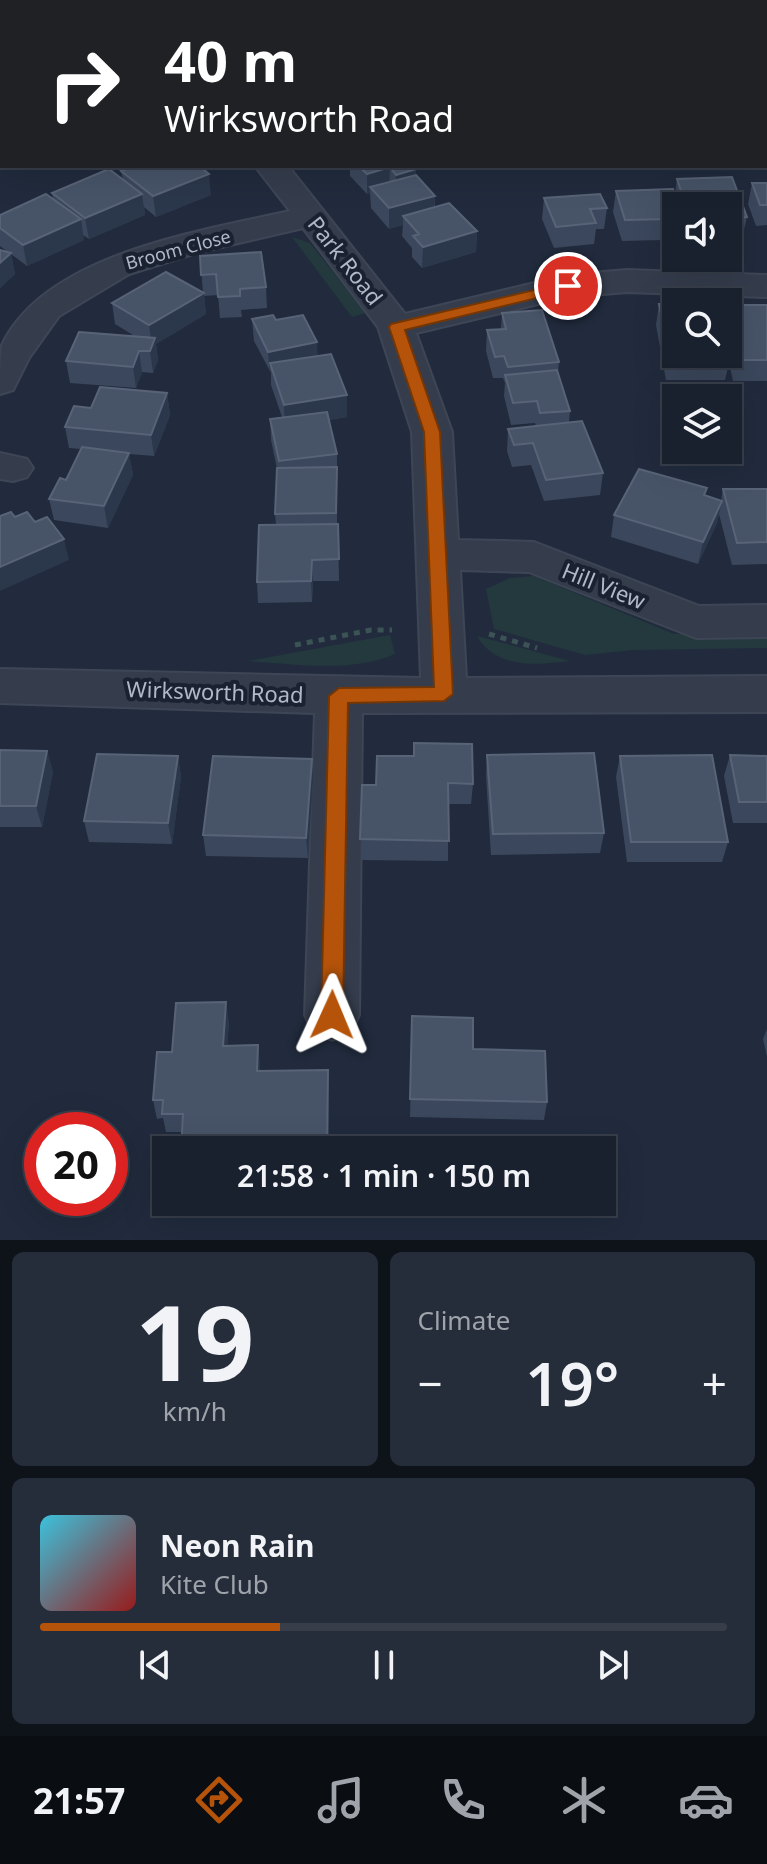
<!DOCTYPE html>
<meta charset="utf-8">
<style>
body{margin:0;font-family:"Noto Sans",sans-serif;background:#262d3a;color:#f1f3f6;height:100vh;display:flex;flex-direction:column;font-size:30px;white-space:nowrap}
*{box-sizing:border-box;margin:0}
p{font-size:26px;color:#9fa3aa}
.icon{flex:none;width:44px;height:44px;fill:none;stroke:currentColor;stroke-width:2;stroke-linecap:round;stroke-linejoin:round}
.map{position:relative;height:1240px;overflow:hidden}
.panel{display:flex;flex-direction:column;gap:12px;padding:12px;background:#0e1219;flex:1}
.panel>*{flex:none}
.hud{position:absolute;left:0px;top:0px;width:768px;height:168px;box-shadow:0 8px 32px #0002,0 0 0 2px #373e4a;background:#202124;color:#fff;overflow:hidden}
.tools{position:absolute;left:662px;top:192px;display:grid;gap:16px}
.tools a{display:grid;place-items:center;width:80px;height:80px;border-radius:0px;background:#19202e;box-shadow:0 8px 32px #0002,0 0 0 2px #373e4a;font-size:40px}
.speed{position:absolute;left:24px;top:1112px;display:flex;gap:16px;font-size:40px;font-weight:700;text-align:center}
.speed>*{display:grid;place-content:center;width:104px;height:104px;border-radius:50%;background:#19202e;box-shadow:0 8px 32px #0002,0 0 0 2px #373e4a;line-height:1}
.speed .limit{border:12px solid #d22;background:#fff;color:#111}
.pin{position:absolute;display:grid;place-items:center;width:68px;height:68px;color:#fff;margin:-34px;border:4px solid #fff;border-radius:50%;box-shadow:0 2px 8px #0007}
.me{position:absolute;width:88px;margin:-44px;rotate:1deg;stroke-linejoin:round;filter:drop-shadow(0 0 6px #0008)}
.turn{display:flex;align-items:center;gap:28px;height:168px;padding:0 32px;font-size:36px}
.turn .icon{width:104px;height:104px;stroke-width:2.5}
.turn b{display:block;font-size:56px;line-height:68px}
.big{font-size:60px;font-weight:600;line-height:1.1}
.panel .tile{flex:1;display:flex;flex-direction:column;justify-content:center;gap:12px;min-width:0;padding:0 28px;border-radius:12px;background:#262d3a}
.panel .dial{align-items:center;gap:0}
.dial b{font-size:104px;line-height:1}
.song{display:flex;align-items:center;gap:24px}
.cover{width:96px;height:96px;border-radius:12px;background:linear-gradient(135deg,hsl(190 70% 55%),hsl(0 70% 35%))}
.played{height:8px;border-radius:4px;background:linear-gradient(90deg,#b45309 35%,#373e4a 35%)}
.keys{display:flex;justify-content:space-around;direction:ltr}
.heat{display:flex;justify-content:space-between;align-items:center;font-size:44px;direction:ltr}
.panel .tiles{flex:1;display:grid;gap:12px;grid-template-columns:1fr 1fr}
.tile:last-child{grid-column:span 2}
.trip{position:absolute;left:152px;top:1136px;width:464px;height:80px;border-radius:0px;background:#19202e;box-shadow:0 8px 32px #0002,0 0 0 2px #373e4a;font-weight:600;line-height:80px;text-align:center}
.tab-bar{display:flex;height:128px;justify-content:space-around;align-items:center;background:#0a0d12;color:#9fa3aa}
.tab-bar .icon{width:56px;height:56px}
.tab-bar .current{color:#b45309}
.tab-bar b{font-size:36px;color:#f1f3f6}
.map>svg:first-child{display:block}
.green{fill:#23393e}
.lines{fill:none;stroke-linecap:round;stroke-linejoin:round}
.minor-casing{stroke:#3e4656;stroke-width:4}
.path{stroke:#3c5356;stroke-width:5;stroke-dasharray:6 6;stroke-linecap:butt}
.minor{fill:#353d4d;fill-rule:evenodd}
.wall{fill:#3b475c}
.shaded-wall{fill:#2b374b}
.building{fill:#475468;stroke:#586377;stroke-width:2}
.route{fill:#b45309;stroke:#753606;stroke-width:2}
.labels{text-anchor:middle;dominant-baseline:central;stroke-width:8;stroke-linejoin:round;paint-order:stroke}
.far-street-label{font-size:18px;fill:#b0b8c9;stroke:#1a2232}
.street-label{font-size:22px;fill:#b0b8c9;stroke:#1a2232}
</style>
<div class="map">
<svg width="767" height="1240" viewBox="0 0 767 1240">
<rect width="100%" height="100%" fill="#212b3d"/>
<!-- green -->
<path class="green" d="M292,237L310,243L366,313L352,317Z
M534,576L674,634L767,633V648L633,650L585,655L494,629L486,589L510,578Z
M390,635L395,654C352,673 295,664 248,661Z
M477,636L570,661C536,665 496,669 477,636Z"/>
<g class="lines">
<defs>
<path id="minor" d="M766,39L767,40V58L766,57Z
M0,95H2V113H0Z
M255,166H288L405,314L568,275L627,270L767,275V297L627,292L568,297L416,333L452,432L458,540L534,542L699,606L767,605V637L696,638L529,572L460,570L466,678L767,676V712L362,713L359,1015L351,1032L332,1040L313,1032L305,1015L315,713L0,703V669L421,678L412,432L378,327L303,228L196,253L129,274L59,316L29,358L13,390L0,394C0,380 0,357 2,345C45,254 201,231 290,211Z
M0,453L27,459L33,468L27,477L13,481L0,479Z"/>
</defs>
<!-- minor casing -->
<use href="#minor" class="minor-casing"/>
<!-- path -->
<path class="path" d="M489,634L537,648
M295,645L371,630H392"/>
<!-- minor -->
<use href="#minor" class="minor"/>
</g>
<!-- wall -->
<path class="wall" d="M301,0H377L374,2H301Z
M554,0H667L664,2H554Z
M766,55L767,56V109L766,108Z
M350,166H413L416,175L435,196V207L477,231L476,252L422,268L412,257V248L402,236L403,225L389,229L371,208L370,193L367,194L350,176Z
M121,171L211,195L156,217L144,207L145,215L89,239L83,235L84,240L27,266L11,254L15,274L0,288V250L9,253L0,246V215L53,199L52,193L123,180Z
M732,177L747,217L742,238H734L732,248H728V206H676L675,225H665L663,240L622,241L613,212L616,191L673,189L675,194L677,179Z
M752,183H767V225L756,226L748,204Z
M544,198L607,208L604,229H596L594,244L554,248L542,219Z
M200,256L266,287L267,308L241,310L242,317L220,318L218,295L204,296L206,314L156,344L158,360L153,373L142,372L136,388L70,383L66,361L136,337L115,324L112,303L203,293Z
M659,304L728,354V305H767V381H733L729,363L725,380H666L656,325Z
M502,313L559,362L558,372L570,411L569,422L603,473L600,495L544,501L531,465L512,467L507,451L508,429L536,426L535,423L511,425L504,396L505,383L503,378H493L486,351L487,330L501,329Z
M252,319L276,320L318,356L347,417L329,420L337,454V524H338L339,581H313L312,602L258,603L257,582L276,524L275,514L277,469L271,440L270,419L282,417L271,385V373L254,341Z
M167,393L170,415L154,456L129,454L133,475L108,528L54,520L49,499L66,480L81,449L69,448L65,427L91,408Z
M723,489H767V564L732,565L719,514L717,523L698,564L611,537L614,515L706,496L721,501Z
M0,750L47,751L53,772L42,827H0Z
M487,755L604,833L600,853L491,855L486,776Z
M730,755L767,756V823H733L724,776Z
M178,756L181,777L172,844L89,842L84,821Z
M620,756L728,842L722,862H627L616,777Z
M312,759L313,780L308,858L206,856L203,835Z
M473,784L471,804H448V861L361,860L362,785Z
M412,1016L473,1049L547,1102L544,1120L410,1117Z
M229,1022L227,1046L258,1045L260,1071L328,1070L329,1150H181L182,1132H166L163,1118L157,1119L153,1100L172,1052Z
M767,1029V1057L763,1039Z
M181,1202H328V1203L182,1206Z"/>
<!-- shaded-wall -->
<path class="shaded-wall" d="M348,0H364V2H346Z
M646,0H667L664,2H646Z
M390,167L389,188L370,187V193L367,194V174Z
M416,169V189L396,195V175Z
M209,174L211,195L156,217L153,196Z
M142,194L145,215L89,239L85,218Z
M435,196L434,216H403V225L389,229V208Z
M81,219L84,240L27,266L23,245Z
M477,231L476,252L422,268L423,247Z
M11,253L15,274L0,288V263Z
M204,293L206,314L156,344L158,360L153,373L150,351L152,346L149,325Z
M317,342L318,363H270V373L268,352Z
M139,351L142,372L136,388L133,367Z
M167,393L170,415L154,456L151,435Z
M347,395V417L285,426L284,405Z
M129,453L133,475L108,528L104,506Z
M722,501L717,523L698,564L703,542Z
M64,539L69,560L0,591V567Z
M312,560L313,581L312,602L311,581Z
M47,751L53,772L42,827L36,806Z
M178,756L181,777L172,844L168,823Z
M312,759L313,780L308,858L306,838Z
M226,1002L229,1022L226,1065L223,1046Z
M258,1045L260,1064L259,1089L257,1071Z
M328,1070L329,1150H327Z"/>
<!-- building -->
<path class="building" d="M122,0H169L167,2H120Z
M320,0H348L346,2H329Z
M554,0H625L624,2H554Z
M134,166H199L209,174L153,196L121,171Z
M359,166H413L416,169L396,175L390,167L367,174Z
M109,169L142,194L85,218L52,193Z
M416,175L435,196L389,208L370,187Z
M732,177L747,217L733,218L736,228H728V206H686L677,179Z
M752,183H767V205H760Z
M673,189L678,204H661L666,219L625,220L616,191Z
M46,194L81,219L23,245L0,228V215Z
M600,194L607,208L590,209L596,223L556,227L544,198Z
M449,203L477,231L423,247L413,236L419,234L403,216Z
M0,250L11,253L0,263Z
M261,252L266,287L240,289V296L218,297L216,274L201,275L200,256Z
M166,272L204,293L149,325L112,303Z
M659,304H676V354H728V353L729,359H670Z
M728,305H767V360H737L728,321Z
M542,310L559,362L508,367L504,356L495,357L487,330L506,329L502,313Z
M273,315L276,320L303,315L317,342L268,352L252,319Z
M79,332L155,338L150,351H139L133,367L66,361Z
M331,354L347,395L284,405L270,363Z
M557,370L570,411L540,413L537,401L513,403L505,375Z
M100,387L167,393L151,435L65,427L74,406L91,408Z
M327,412L337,454L279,461L270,419Z
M582,421L603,473L546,480L533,443L514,445L508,429Z
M82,447L129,453L104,506L49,499L60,478L66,480Z
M337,467L336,513L275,514L277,468Z
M639,469L707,488L704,495L722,501L703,542L614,515Z
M723,489H767V542L737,543Z
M11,512L15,517L27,512L35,522L47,517L64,539L0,567V516Z
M338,524L339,559L312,560L311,581L257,582L259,525Z
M414,743L472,744L473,784L448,783L449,841L360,839L362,785H376L377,756H414Z
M0,750L47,751L36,806H0Z
M594,753L604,833L493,834L487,755Z
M97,754L178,756L168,823L84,821Z
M712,755L728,842H631L620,756Z
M730,755L767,756V802H739Z
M213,756L312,759L306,838L203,835Z
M226,1002L223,1046L258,1045L257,1071L328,1070L327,1150H181L183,1114H162L163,1100H153L157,1052H172L176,1003Z
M412,1016L473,1018V1049L545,1051L547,1102L410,1099Z"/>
<!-- route -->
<path class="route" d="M568,282L574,283V289L405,330L440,432L453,694L444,701L348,703L343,1015L340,1022L332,1025L324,1022L321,1015L329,696L339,688L434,687L424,432L389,327L391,324Z"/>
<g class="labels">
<!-- far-street labels -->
<g class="far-street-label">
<text transform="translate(178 249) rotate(-15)">Broom Close</text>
</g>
<!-- street labels -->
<g class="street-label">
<text transform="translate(346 260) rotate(52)">Park Road</text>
<text transform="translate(604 585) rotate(22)">Hill View</text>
<text transform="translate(215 691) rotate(2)">Wirksworth Road</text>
</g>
</g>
</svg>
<div class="tools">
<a><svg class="icon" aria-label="sound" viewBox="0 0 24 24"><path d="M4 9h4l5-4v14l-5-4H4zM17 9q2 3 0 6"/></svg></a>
<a><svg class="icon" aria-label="search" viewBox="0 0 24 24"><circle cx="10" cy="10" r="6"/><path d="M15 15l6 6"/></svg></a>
<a><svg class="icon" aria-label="layers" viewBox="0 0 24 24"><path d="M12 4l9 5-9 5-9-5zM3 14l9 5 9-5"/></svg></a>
</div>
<div class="speed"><div class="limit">20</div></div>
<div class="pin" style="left:568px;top:286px;background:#d93025"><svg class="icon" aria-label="arrive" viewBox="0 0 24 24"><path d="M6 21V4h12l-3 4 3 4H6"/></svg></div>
<svg class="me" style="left:332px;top:1015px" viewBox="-20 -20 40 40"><path d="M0-17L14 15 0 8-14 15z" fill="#b45309" stroke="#fff" stroke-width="4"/></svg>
<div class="trip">21:58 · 1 min · 150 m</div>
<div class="hud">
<div class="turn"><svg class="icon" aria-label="right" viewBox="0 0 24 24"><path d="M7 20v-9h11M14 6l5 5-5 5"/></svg><div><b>40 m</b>Wirksworth Road</div></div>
</div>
</div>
<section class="panel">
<div class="tiles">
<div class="tile dial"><b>19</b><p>km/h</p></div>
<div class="tile"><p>Climate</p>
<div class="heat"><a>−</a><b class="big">19°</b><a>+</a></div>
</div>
<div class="tile">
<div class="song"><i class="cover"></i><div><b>Neon Rain</b><p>Kite Club</p></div></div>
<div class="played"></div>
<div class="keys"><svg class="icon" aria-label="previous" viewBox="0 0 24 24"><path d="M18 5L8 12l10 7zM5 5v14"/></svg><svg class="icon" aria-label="pause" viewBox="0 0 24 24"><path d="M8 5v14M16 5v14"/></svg><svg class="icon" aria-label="next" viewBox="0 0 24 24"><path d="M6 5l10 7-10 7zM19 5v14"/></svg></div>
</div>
</div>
</section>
<nav class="tab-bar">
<b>21:57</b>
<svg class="icon current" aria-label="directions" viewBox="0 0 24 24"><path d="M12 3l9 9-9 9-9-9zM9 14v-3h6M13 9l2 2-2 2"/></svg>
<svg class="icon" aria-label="music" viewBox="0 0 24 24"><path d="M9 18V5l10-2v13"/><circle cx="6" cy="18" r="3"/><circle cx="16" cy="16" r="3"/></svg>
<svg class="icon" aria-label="phone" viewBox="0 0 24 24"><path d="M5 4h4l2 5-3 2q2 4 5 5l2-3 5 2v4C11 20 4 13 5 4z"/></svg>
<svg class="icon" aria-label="climate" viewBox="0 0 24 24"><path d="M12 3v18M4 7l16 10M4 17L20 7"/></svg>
<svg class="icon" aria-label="car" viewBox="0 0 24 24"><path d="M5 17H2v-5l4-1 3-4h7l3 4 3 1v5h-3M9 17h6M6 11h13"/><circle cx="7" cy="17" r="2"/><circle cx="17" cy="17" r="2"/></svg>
</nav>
